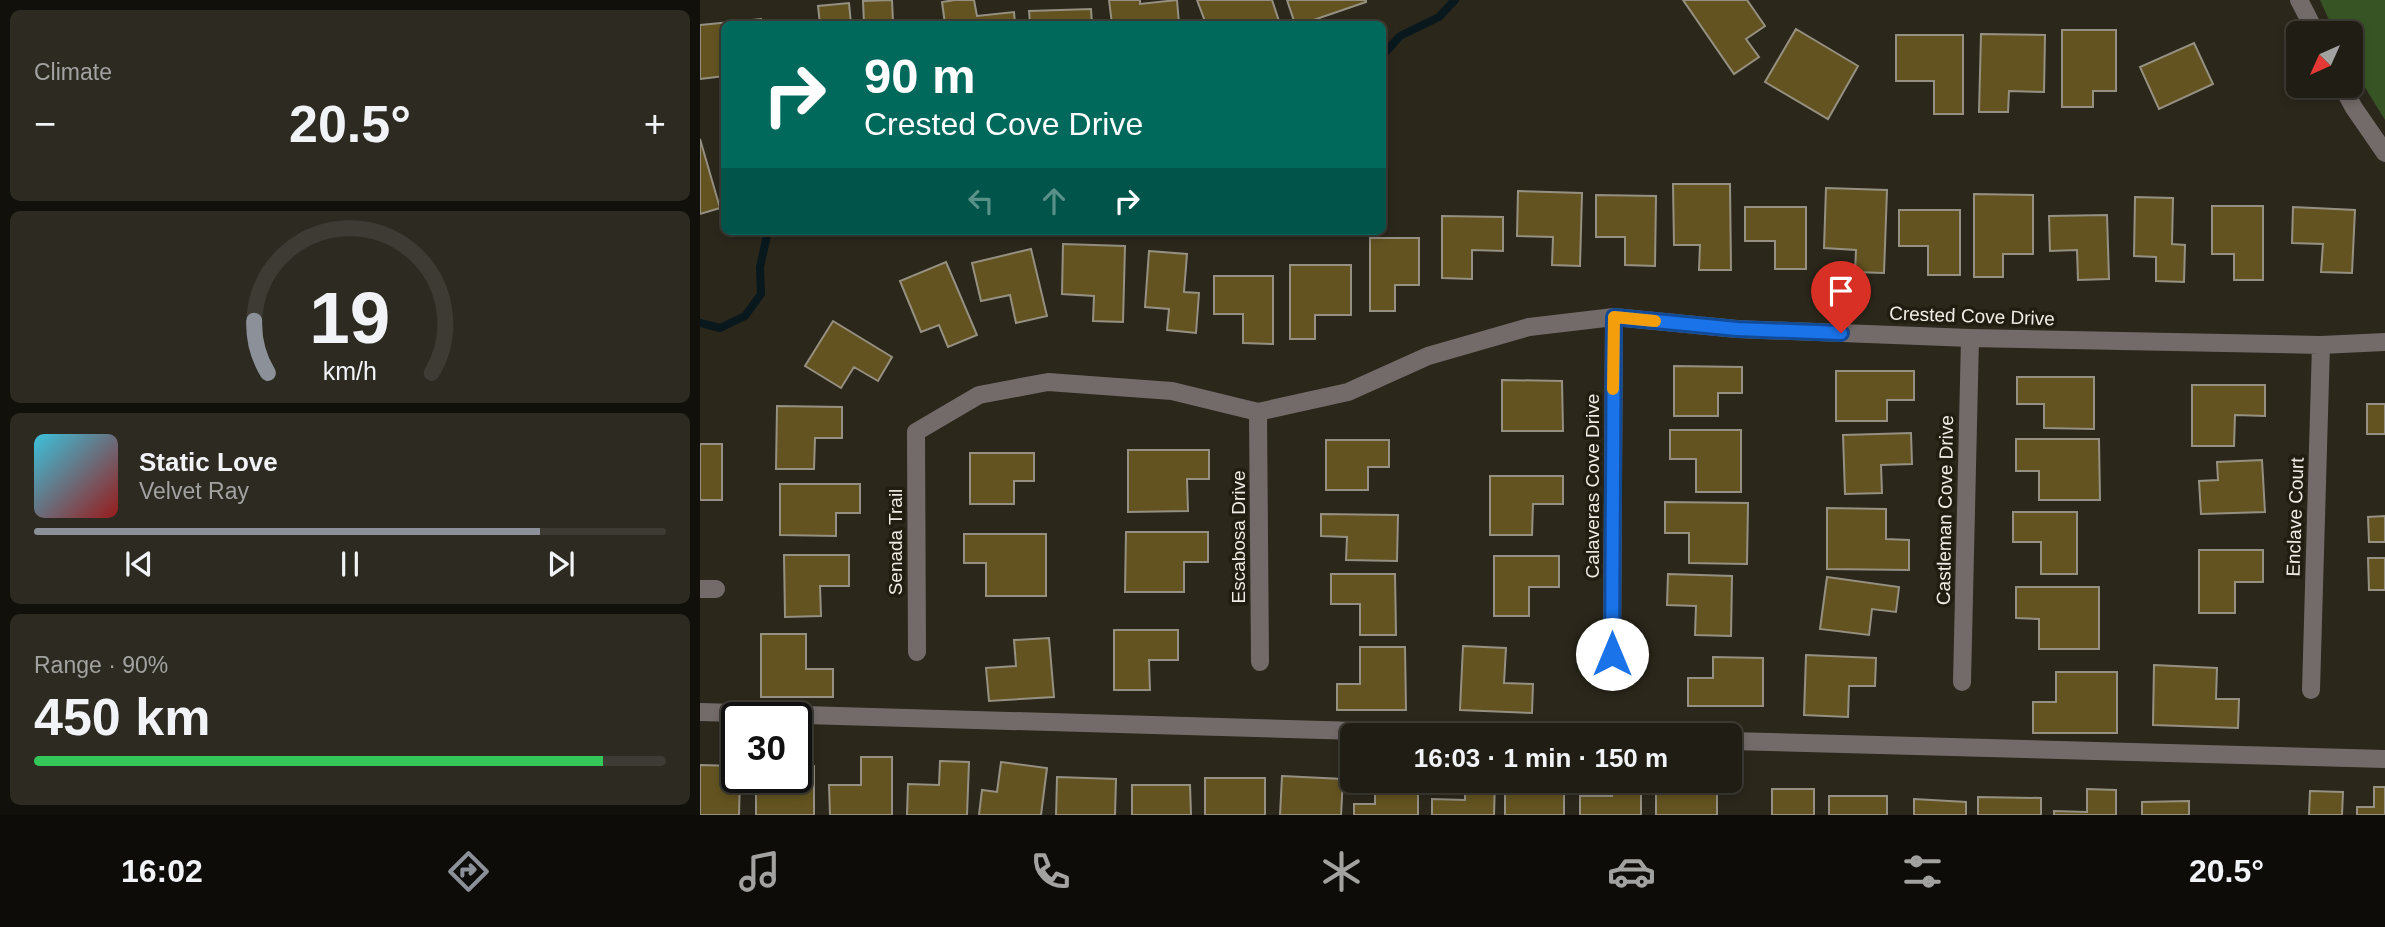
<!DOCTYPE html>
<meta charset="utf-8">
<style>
body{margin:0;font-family:Helvetica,sans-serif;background:#2d2a22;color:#f1f3f6;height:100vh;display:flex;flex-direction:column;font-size:26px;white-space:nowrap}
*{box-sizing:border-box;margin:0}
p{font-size:23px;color:#a2a2a0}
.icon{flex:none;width:38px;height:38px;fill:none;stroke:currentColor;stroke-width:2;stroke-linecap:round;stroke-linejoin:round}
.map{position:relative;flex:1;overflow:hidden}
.sheet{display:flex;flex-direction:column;gap:10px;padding:10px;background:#12100b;width:700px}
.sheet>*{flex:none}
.top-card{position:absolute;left:21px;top:21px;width:665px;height:214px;border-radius:10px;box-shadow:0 4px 10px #0003,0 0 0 2px #3d3b34;background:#00695c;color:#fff;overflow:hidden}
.needle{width:46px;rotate:225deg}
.tools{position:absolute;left:1586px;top:21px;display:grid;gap:14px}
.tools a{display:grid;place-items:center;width:77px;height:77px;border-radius:10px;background:#201d14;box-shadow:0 4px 10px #0003,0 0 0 2px #3d3b34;font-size:35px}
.speed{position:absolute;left:21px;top:702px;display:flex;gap:14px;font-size:35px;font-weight:700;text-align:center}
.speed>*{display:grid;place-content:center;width:91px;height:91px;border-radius:50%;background:#201d14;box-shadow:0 4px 10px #0003,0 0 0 2px #3d3b34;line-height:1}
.speed .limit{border:4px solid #111;border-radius:10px;background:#fff;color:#111}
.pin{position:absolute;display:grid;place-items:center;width:60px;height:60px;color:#fff;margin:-72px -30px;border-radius:50% 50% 50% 0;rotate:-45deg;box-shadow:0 0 7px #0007}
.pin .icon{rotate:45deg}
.me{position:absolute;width:77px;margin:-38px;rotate:0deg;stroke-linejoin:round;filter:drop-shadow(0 0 5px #0008)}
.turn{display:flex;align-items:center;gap:24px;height:147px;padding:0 28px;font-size:32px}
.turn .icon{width:91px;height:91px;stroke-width:2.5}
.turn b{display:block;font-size:49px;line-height:60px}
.lanes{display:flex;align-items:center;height:66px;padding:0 28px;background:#0003;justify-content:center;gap:35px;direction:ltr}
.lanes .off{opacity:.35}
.big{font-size:52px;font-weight:700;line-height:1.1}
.sheet .tile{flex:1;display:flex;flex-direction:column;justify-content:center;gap:10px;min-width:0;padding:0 24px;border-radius:10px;background:#2d2a22}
.sheet .dial{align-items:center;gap:0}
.dial svg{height:182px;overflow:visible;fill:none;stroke:#3d3b34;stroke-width:7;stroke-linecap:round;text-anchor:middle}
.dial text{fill:#f1f3f6;stroke:none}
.song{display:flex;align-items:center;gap:21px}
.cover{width:84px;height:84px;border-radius:10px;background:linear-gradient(135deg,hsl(190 70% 55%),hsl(0 70% 35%))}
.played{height:7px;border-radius:4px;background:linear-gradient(90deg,#8c9099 80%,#3d3b34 80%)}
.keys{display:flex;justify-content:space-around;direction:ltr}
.heat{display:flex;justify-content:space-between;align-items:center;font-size:38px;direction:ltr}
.charge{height:10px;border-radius:5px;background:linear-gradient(90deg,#34c759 90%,#3d3b34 0)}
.trip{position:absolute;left:640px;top:723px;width:402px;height:70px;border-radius:10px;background:#201d14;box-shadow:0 4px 10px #0003,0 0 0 2px #3d3b34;font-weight:700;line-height:70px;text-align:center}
.tabs{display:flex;height:112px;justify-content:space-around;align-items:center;background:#0d0c08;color:#a2a2a0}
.tabs .icon{width:49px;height:49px}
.tabs .on{color:#8c9099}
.tabs b{font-size:32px;color:#f1f3f6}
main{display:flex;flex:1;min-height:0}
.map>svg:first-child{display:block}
.green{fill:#375524}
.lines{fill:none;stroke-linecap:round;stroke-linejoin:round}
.stream{stroke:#08181d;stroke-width:8}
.building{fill:#635320;stroke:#959081;stroke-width:2}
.minor{stroke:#736b6a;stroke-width:18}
.route-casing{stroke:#114b97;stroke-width:18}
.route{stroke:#1a73e8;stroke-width:12}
.slow{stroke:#f59e0b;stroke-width:12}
.labels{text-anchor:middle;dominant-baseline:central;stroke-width:7;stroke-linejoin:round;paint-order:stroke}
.street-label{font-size:19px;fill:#eeece4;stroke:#211d11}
</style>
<main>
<section class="sheet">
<div class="tile"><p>Climate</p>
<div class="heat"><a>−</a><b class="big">20.5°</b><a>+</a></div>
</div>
<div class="tile dial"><svg viewBox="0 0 100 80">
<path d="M14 69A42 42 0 1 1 86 69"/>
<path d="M14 69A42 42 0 0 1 8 46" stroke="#8c9099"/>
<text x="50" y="56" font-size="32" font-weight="700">19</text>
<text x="50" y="72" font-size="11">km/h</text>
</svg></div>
<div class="tile">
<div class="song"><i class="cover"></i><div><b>Static Love</b><p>Velvet Ray</p></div></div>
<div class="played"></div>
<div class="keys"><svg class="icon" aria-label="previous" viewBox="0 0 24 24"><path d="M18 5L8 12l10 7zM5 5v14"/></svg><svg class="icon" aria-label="pause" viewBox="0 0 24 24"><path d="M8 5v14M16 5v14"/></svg><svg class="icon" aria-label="next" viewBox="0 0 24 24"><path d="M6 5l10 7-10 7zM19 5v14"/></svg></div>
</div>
<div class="tile"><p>Range · 90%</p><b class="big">450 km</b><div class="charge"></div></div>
</section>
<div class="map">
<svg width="1685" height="815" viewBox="0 0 1685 815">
<rect width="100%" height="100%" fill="#2b271b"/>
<!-- green -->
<path class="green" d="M1620,0H1685V120L1650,63V33H1635Z"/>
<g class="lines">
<!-- stream -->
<path class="stream" d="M682,56L700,36L739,17L755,0
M0,323L20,328L45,316L61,294L60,267L68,231"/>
</g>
<!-- building -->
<path class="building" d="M192,0L193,22L230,20V24H164L163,1Z
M255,0H274L277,16L314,12L315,24H245L242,2Z
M409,0H440V4L477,0L479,24H412Z
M497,0H572L580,24H506Z
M587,0H666V2L602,24H595Z
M983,0H1047L1065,26L1046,39L1059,57L1034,74Z
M149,3L151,24H120L118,6Z
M391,9L392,24H330L329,11Z
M61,19L62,24H24V76L0,79V25Z
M1096,29L1158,66L1128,119L1065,82Z
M1362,30H1416V91H1393V107H1362Z
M1281,34L1345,35L1344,92L1309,91L1308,112H1279Z
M1196,35H1263V114H1234V81H1196Z
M1494,43L1513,84L1459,109L1440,67Z
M0,139L20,208L0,214Z
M973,184H1030L1031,270H999L1000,245H974Z
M1126,188L1187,190L1184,273L1155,272L1156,250L1124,248Z
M818,191L882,193L880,266L852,265L853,237L817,236Z
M1274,194L1333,195V254H1303V277H1274Z
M896,195L956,196L955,266L925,265V237H896Z
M1435,197L1473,198L1472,244L1485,245L1484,282L1456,281V257L1434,256Z
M1512,206H1563V280H1534V254H1512Z
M1045,207H1106V269H1075V241H1045Z
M1593,207L1655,210L1652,273L1621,272L1623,244L1592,243Z
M1199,210H1260V275H1228V246H1199Z
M1407,215L1409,279L1378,280L1377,250L1350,251L1349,216Z
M742,216L803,217V251L772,250V279L742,278Z
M670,238H719V285H695V311H670Z
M363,244L425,246L423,322L393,321L394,296L362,294Z
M331,249L347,316L316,323L310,295L281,301L272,263Z
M449,251L487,254L484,292L499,293L496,333L467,330L469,309L445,307Z
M246,262L277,335L248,347L239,325L221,332L200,281Z
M590,265H651V315H615V339H590Z
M514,276H573V344L543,343V314H514Z
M133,321L192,357L178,381L154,367L141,388L105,366Z
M974,366L1042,367V393H1018V416H974Z
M1136,371H1214V400H1187V421H1136Z
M1317,377H1394V429L1344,428V404H1317Z
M802,380L862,381L863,431H802Z
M1492,385H1565V416L1535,415L1534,446H1492Z
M1667,404H1685V434H1667Z
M77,406L142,407V438H115L114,469H76Z
M970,430H1041V492H996V459H970Z
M1211,433L1212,464L1181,465L1182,493L1145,494L1143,435Z
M1316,439H1399L1400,500H1339V471H1316Z
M626,440H689V467H668V490H626Z
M0,444H22V500H0Z
M428,450H509V479H487L488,511L428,512Z
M270,453H334V481H314V504H270Z
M1562,460L1565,512L1501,514L1499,481L1518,480L1517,462Z
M790,476H863V504H833L832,535H790Z
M80,484H160V513H136V536L80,535Z
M965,502L1048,503L1047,564L989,563V533H965Z
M1127,508L1186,509V539L1209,540V570L1127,569Z
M1313,512H1377V574H1341V542H1313Z
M621,514L698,515L697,561L646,560L647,537L621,536Z
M1685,516V542H1669L1668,517Z
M426,532H508V562H484V592H425Z
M264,534H346V596H286V563H264Z
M1499,550H1563V582H1535V613H1499Z
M84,555H149V586H120L121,616L85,617Z
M794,556H859V587H829V616H794Z
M1668,558H1685V590H1669Z
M631,574H695L696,635H660V604H631Z
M968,574L1032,576L1031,636L995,635L996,606L967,605Z
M1127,577L1199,587L1196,612L1172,609L1169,635L1120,629Z
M1316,587H1399V649H1339V619L1316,618Z
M414,630H478V660H449L450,690H414Z
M61,634H106V669H133V697H61Z
M349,638L354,697L289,701L286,668L316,666L314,640Z
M763,646L806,648L804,683L833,684L832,713L760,710Z
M660,647H705L706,710H637V684H660Z
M1106,655L1176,658L1175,686H1149L1148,717L1104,715Z
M1013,657L1063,658V706H988V678H1013Z
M1454,665L1517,668L1516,699H1539L1538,728L1453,725Z
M1356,672H1417V733H1333V702H1356Z
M161,757H192V815H130L129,785H161Z
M240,761L269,762L267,815H207L208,784L239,785Z
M301,762L347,768L341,815H279L282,790L297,792Z
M0,765L37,766V777H40L39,815H0Z
M96,766H114V815H56V777H96Z
M582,776L643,779L641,815H580Z
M357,777L416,779L415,815H356Z
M505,778H565V815H505Z
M675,780H718V815H654V804H675Z
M765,780H795L794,815H732V799L765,800Z
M912,780H941V815H880V796H912Z
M432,785H490L491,815H432Z
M805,785H864V815H805Z
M1674,787H1685V815H1657V807H1674Z
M956,789H1017V815H956Z
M1072,789H1114V815H1072Z
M1387,789L1416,790V815H1354V811L1387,812Z
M1610,791L1643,792L1642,815H1609Z
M1129,796H1187V815H1129Z
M1278,797L1341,798V815H1278Z
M1214,799L1266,802V815H1214Z
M1489,801V815H1442V802Z"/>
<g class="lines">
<!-- minor -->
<path class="minor" d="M1599,0L1616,33
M1642,86L1654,108L1685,153
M558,412L560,662
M0,589H16
M217,652L216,432L279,395L348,382L472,391L558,412L648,392L728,356L829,327L914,317L1037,329L1270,338L1621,345L1685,342
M912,654L914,317
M1262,682L1270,338
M1611,690L1621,345
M0,712L800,735
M1031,741L1685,759"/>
</g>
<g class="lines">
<defs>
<path id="route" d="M912,654L914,317L1037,329L1141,333"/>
</defs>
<!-- route casing -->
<use href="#route" class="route-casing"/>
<!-- route -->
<use href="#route" class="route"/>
<!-- slow -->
<path class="slow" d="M913,389L914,317L955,321"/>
</g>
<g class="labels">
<!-- street labels -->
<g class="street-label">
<text transform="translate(1272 316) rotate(2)">Crested Cove Drive</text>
<text transform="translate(892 486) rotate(-90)">Calaveras Cove Drive</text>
<text transform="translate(1245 510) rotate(-89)">Castleman Cove Drive</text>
<text transform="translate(1595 517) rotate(-88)">Enclave Court</text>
<text transform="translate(538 537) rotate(-90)">Escabosa Drive</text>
<text transform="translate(195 542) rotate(-90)">Senada Trail</text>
</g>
</g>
</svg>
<div class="tools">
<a><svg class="needle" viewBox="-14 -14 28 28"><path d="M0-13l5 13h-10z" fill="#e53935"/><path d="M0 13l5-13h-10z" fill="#a2a2a0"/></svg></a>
</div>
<div class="speed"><div class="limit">30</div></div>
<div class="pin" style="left:1141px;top:333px;background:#d93025"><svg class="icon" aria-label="arrive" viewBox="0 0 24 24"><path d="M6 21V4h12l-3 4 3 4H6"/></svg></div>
<svg class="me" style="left:912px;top:654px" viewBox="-20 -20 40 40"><circle r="19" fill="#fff"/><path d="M0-13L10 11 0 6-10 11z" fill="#1a73e8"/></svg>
<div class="trip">16:03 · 1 min · 150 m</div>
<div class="top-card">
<div class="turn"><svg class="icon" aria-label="right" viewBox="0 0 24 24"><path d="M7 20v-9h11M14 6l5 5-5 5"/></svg><div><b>90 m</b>Crested Cove Drive</div></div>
<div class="lanes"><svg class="icon off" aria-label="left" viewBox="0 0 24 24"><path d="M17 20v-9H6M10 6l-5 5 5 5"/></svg><svg class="icon off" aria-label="ahead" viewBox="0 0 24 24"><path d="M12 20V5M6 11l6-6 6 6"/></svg><svg class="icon" aria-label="right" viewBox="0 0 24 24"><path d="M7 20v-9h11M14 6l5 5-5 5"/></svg></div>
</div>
</div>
</main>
<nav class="tabs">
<b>16:02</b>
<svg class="icon on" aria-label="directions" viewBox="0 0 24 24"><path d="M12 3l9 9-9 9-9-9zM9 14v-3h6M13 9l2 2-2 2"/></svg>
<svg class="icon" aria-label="music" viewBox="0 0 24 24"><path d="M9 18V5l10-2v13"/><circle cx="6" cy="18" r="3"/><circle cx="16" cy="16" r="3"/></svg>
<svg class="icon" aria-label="phone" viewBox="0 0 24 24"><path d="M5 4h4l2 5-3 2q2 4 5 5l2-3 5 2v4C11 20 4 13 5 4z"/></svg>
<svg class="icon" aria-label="climate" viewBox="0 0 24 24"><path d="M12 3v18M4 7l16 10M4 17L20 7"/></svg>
<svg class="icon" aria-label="car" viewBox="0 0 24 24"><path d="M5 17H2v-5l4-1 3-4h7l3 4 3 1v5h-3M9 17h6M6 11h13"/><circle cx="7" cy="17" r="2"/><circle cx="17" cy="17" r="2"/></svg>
<svg class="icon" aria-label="filters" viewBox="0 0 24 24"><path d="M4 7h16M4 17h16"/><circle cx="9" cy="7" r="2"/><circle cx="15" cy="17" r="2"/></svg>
<b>20.5°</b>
</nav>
